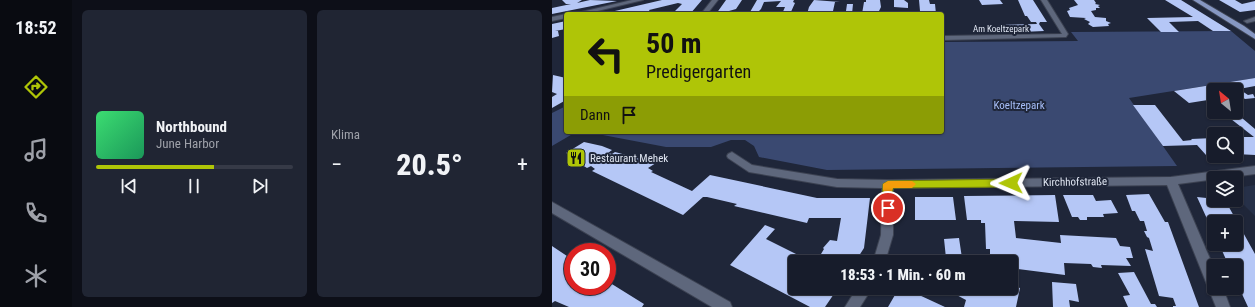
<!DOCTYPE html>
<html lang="de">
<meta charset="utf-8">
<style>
body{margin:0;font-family:"Roboto Condensed",sans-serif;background:#202533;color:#f1f3f6;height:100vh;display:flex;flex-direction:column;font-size:15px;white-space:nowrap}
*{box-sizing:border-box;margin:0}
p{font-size:13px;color:#9ea1a9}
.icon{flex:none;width:22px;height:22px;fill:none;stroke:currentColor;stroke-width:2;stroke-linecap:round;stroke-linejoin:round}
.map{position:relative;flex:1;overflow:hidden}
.panel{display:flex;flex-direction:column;gap:10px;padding:10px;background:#0d0f18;width:480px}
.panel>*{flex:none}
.top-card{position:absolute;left:12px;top:12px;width:380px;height:122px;border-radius:4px;box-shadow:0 1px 3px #0004,0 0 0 1px #363a47;background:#afc507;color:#111;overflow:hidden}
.needle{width:26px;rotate:330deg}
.tools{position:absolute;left:655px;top:83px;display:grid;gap:8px}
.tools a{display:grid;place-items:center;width:36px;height:36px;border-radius:4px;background:#171c2b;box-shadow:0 1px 3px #0004,0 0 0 1px #363a47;font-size:20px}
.speed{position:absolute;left:12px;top:243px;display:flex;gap:8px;font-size:20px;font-weight:700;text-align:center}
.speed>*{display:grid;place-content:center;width:52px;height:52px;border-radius:50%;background:#171c2b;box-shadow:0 1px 3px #0004,0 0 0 1px #363a47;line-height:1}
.speed .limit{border:6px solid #d22;background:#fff;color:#111}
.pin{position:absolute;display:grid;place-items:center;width:34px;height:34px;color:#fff;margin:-17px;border:2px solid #fff;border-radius:50%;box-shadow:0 1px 4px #0007}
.me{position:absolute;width:44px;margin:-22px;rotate:269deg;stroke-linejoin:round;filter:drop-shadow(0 0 3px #0008)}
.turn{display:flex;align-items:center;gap:14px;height:84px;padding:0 16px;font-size:18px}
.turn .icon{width:52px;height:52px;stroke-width:2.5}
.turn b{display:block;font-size:28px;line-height:34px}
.then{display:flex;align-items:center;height:38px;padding:0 16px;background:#0003;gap:8px;font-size:15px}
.big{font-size:30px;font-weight:800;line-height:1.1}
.panel .tile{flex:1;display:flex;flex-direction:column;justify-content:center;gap:6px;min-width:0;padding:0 14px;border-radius:6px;background:#202533}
.song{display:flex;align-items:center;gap:12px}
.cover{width:48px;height:48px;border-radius:6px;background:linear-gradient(135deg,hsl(140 70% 55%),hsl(150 70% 35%))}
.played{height:4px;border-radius:2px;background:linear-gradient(90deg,#afc507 60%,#363a47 60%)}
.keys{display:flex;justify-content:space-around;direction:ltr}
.heat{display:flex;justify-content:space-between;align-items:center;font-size:22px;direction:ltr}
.panel .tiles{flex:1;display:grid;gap:10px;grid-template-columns:repeat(2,1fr)}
.trip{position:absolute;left:236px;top:255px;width:230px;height:40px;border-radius:4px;background:#171c2b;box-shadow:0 1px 3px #0004,0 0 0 1px #363a47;font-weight:800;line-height:40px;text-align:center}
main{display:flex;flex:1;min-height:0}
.dock{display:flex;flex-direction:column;width:72px;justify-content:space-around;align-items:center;background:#090b11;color:#9ea1a9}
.dock .icon{width:28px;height:28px}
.dock .current{color:#afc507}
.dock b{font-size:18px;color:#f1f3f6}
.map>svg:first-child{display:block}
.built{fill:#263048}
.green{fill:#3a4971}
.building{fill:#b5c7f6}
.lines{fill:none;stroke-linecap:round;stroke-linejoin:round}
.minor-casing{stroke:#3c4252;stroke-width:2}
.major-casing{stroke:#3c4252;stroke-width:2}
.minor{fill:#5e677c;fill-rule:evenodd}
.major{fill:#8697c2;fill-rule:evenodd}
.route{fill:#afc507;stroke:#728005}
.slow{fill:#f59e0b}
.labels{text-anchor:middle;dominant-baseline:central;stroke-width:4;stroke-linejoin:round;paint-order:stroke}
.far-street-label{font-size:9px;fill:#dee4f0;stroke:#1f2639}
.park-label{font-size:11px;fill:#a7bef8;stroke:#1f2639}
.poi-label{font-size:11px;fill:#dee4f0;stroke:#1f2639;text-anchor:start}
.street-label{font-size:11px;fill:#dee4f0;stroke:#1f2639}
</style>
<main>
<nav class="dock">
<b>18:52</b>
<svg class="icon current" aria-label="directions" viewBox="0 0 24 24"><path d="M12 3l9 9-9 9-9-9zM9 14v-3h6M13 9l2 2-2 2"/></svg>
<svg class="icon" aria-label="music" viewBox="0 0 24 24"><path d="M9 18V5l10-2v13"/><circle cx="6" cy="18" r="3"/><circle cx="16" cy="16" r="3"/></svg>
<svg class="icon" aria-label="phone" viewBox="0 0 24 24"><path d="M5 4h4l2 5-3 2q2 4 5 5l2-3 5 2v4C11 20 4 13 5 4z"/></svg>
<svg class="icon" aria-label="climate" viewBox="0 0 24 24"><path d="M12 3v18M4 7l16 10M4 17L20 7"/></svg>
</nav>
<section class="panel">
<div class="tiles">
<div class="tile">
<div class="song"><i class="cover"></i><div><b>Northbound</b><p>June Harbor</p></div></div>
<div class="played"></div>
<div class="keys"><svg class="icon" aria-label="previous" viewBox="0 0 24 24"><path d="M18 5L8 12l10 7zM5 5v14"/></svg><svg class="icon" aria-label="pause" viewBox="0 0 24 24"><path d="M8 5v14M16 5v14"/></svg><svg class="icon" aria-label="next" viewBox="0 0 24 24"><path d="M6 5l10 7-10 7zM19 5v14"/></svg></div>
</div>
<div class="tile"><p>Klima</p>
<div class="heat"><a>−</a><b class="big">20.5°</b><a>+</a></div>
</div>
</div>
</section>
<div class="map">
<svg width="703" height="307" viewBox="0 0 703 307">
<rect width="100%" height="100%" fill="#1f2639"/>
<!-- built -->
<path class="built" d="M703,185V216L684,197V188Z"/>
<!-- green -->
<path class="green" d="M679,31L703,51V78L577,98L625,166L275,170L207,157L202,146L193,140H179L159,147H114L35,132H390V42L526,41L519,32Z
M14,106V132H24L0,146V113Z"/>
<!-- building -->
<path class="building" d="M10,0H30L25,3L38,0L65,1L0,14V8L19,4H14Z
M110,0H150L138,14H120L130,4L126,3L97,10L99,14H87L92,11L77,14H50Z
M174,0H190L184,9L177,11H187L186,14H164Z
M205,0H242L241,2L243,3L238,14H230L233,7H224L229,1L212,2L209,9L206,12H198Z
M262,0L288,2H283L281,11H294L295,4H301L300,14H255L257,7Z
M314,0H328L329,7L327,11H368L367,0H377L378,4H383L384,14H310L312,2H314Z
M342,0H352L356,3V8L342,7Z
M427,0H448L451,4L430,5Z
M466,0H481L495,22H488L487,24L492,31L450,33L446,25L485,24L484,22H479L475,16H473Z
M522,0H542L544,3L543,4L548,5L546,6L548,8H544V10L539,11L543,17L554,18V21L559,23L556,24L557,26L541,27L536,24L538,22L532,19L534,18L518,17L515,11L518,10L517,8L526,5Z
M613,0H629L679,31H661L646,21L617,22L627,32H609L595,18L641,17Z
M667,0H683L690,4L703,1V10L688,12Z
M14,21V29L3,31H6L7,36L0,38V24Z
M1,75L14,78V100L0,108V97L5,94L0,92Z
M703,78V86L687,89L696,95L701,94L703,98L693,99L687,95H684V90H662V99L637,103L622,91Z
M581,105H603L631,141L640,140L639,139L662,138V155H654L645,145L611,146Z
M690,118L703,129V155L684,154V137H702L679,119Z
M32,142L50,146L60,150L56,153L60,154L63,152L104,163L96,168L101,171L99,172L140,191L158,175L265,198H318L312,248L303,262H268L272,256L269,254L272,249L271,248L278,240L285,241L289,218H257L255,223L182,206L185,204L155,197H151L131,215L40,171L43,169L39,166L35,168L16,156L18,155L14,153Z
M597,194L613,222H616L647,307H621V306H624L621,298L607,296L593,249L601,251L597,238L595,237L592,231H595L592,221H588L583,211H580L574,195Z
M503,195L507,222L462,221L464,238L509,243L508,235L564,238L568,246L578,247L581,258H574L579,266L549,265L550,268L541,267L539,264L512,263L513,275L459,268V262H438V249H434L433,223H429V220H415L412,196Z
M511,195H541L544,201L559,200L566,213L551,214L552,217H535V220H528L526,217H520Z
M363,197H401L404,220H363Z
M645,197L673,200L703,254V307H696L684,281V266H677L667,244H684V222H662V234Z
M213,225L223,229L214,239L260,262H243V288H286L273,307H258L178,265Z
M407,238L410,258H394L392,239Z
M0,246L21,260V286H55V281L92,304L90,307H17L3,301L0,303Z
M582,272L599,304H603L605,307H576L571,296L578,295L566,273Z
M500,282L524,284L527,302L517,300L518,307H501Z
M459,285L468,288L464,307H412L414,300L399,292L400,290L395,288H459Z
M347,288H352L393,307H336Z"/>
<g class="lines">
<defs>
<path id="minor" d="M80,0H91L33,14H21Z
M160,0H166L155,14H149Z
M489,0H495L516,34L514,37L390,40V36L510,34Z
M14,14V18L0,21V17Z
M703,17V21L695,23L692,21Z
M180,152L200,165L285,179L336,180L619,177L703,166V174L626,184L662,268V288H671L678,307H664L615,185L341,188V235L333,262H321L329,235L330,188L285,187L197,172L176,158L175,156L176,154Z
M0,202L178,302L180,307H160L0,213Z
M305,288H320L308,307H293Z"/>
<path id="major" d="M641,0H648L692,26L703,34V39Z"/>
</defs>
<!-- minor casing -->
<use href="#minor" class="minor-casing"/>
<!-- major casing -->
<use href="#major" class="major-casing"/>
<!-- minor -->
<use href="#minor" class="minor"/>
<!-- major -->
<use href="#major" class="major"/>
</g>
<!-- route -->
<path class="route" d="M459,179L464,183L459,187L341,188L339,211L336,212L330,208L331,184L336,181Z"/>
<!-- slow -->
<path class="slow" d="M336,181H360L364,184L360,188H341L339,193L336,194L331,190V184Z"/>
<!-- icons -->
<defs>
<symbol id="restaurant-square" viewBox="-11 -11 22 22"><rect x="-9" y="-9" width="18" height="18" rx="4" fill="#afc507" stroke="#1f2639"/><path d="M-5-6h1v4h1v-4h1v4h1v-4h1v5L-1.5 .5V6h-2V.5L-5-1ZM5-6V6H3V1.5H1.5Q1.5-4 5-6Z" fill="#111"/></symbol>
</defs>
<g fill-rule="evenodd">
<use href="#restaurant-square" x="13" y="147" width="22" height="22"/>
</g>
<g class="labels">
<!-- far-street labels -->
<g class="far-street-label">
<text x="449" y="29">Am Koeltzepark</text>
</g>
<!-- park labels -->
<g class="park-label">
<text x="467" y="105">Koeltzepark</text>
</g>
<!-- poi labels -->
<g class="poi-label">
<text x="38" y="158">Restaurant Mehek</text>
</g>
<!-- street labels -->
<g class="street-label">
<text transform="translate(523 182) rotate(-1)">Kirchhofstraße</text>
</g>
</g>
</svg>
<div class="tools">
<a><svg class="needle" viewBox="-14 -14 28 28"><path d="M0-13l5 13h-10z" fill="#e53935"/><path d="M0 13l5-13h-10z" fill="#9ea1a9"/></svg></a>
<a><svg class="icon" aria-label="search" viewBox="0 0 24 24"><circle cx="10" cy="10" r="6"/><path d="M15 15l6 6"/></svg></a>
<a><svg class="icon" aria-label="layers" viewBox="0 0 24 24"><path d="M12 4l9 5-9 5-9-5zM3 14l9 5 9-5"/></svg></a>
<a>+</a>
<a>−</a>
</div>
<div class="speed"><div class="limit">30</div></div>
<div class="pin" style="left:336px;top:208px;background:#d93025"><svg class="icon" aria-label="arrive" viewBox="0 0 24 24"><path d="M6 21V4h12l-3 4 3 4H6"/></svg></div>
<svg class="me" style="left:459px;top:183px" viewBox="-20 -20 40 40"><path d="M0-17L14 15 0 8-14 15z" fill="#afc507" stroke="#fff" stroke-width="4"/></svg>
<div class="trip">18:53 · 1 Min. · 60 m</div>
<div class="top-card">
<div class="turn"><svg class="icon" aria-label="left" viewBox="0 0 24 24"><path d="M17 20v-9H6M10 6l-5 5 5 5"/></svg><div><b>50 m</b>Predigergarten</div></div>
<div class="then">Dann<svg class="icon" aria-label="arrive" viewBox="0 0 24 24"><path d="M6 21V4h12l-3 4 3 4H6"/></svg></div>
</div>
</div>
</main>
